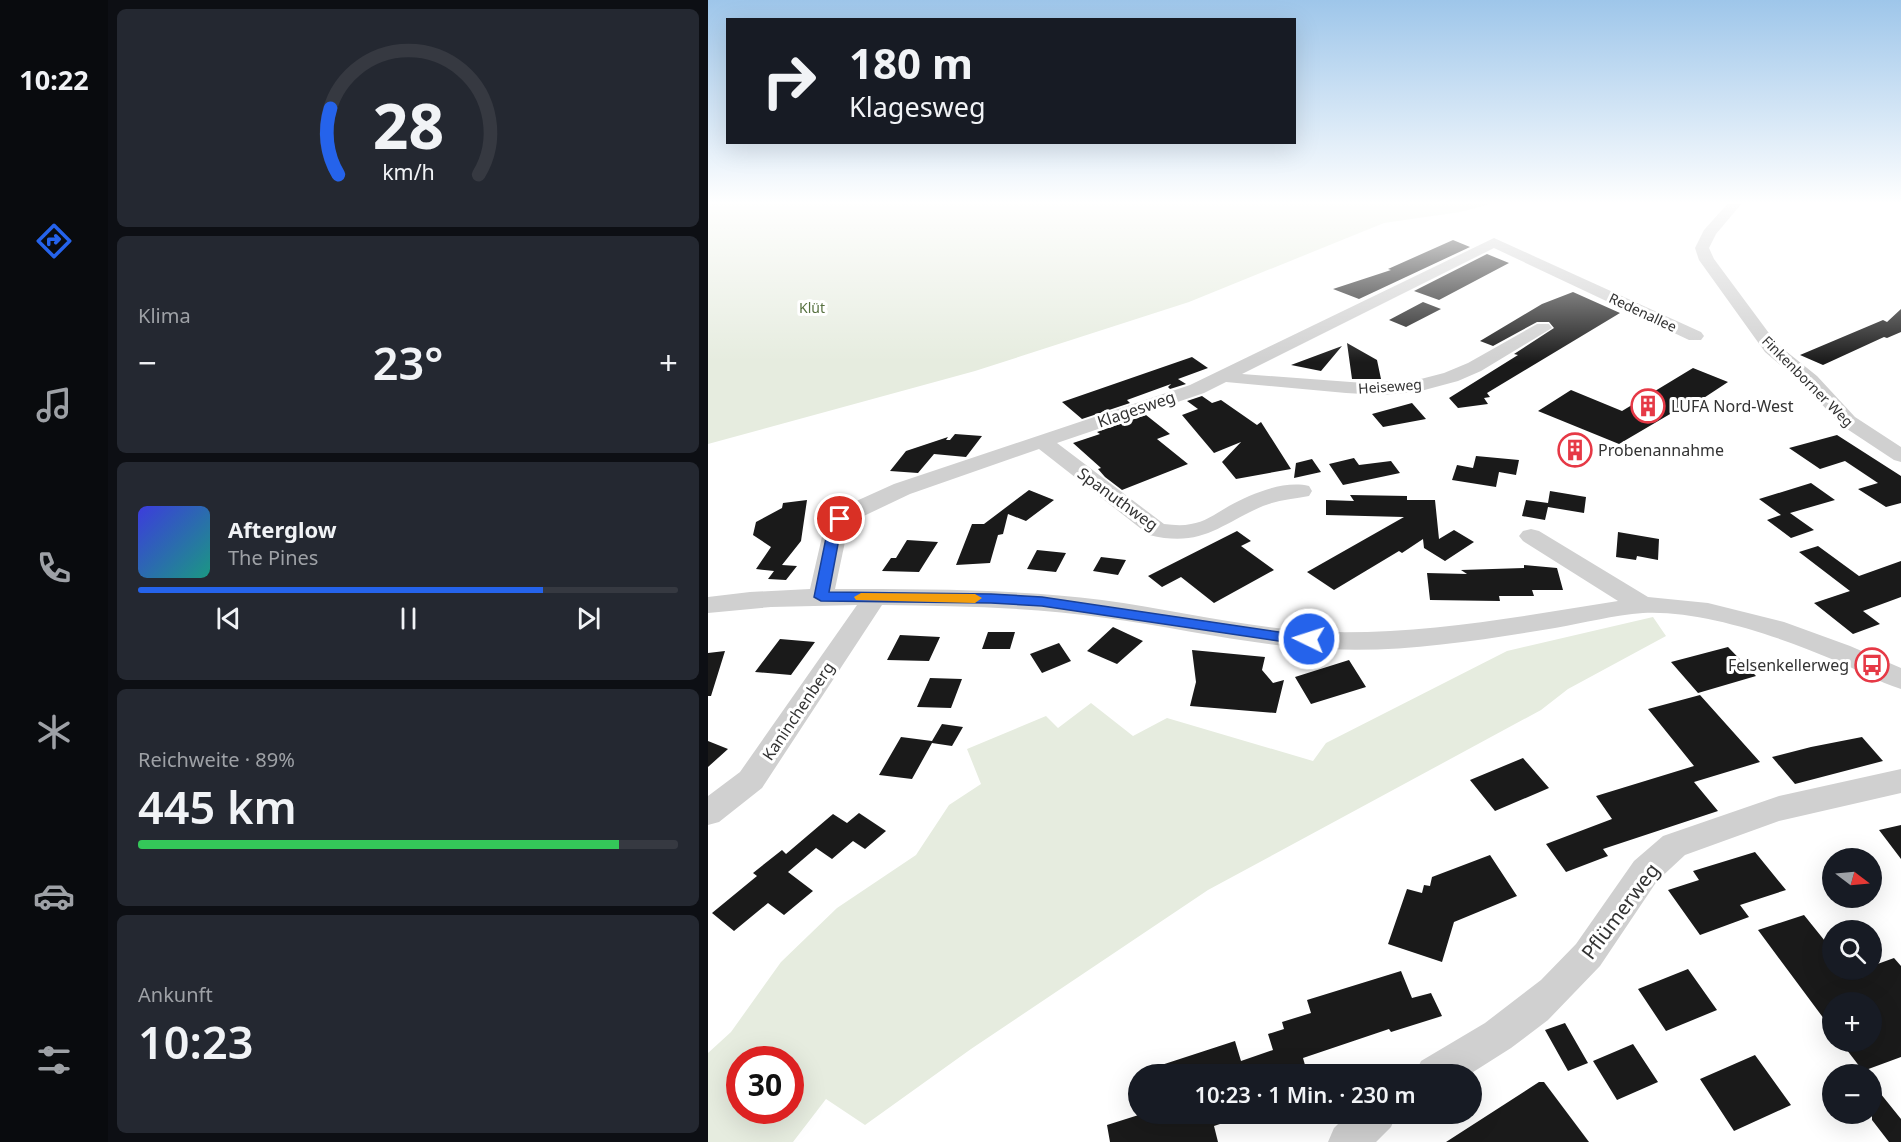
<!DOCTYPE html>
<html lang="de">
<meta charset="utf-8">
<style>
body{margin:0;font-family:"Noto Sans",sans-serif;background:#242831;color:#f1f3f6;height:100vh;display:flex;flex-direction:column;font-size:22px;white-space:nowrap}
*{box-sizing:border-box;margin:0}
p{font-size:20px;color:#9ea1a6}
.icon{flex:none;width:33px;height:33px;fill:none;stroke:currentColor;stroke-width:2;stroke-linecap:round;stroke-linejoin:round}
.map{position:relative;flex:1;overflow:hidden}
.drawer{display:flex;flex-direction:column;gap:9px;padding:9px;background:#0d0f14;width:600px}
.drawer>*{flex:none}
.hud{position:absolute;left:18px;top:18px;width:570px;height:126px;border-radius:0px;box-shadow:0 6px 24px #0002;background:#171b24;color:#f1f3f6;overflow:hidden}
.needle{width:39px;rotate:106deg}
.buttons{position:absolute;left:1114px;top:848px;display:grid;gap:12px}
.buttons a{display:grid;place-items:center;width:60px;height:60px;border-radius:50%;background:#171b24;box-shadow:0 6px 24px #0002;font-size:30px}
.speed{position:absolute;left:18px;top:1046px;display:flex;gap:12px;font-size:30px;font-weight:700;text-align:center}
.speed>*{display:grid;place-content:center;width:78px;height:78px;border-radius:50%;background:#171b24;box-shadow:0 6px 24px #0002;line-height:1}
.speed .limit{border:9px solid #d22;background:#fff;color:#111}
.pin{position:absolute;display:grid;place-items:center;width:51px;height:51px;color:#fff;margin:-26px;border:3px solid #fff;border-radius:50%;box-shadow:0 2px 6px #0007}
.me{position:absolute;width:66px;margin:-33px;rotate:274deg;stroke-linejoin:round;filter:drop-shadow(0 0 4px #0008)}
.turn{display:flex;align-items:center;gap:21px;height:126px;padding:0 24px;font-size:27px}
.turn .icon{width:78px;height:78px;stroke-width:2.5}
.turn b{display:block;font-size:42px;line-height:51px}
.big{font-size:45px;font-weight:600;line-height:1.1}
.drawer .card{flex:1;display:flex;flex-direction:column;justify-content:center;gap:9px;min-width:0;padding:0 21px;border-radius:9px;background:#242831}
.drawer .dial{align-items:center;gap:0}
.dial svg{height:156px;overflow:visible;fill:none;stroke:#363941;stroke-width:7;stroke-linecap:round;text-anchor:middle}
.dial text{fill:#f1f3f6;stroke:none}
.song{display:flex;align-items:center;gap:18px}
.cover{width:72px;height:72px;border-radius:9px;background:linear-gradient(135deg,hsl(240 70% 55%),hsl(170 70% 35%))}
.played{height:6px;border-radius:3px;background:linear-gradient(90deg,#2563eb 75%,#363941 75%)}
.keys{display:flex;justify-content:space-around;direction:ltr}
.heat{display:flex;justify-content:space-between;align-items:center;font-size:33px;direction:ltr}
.charge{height:9px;border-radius:4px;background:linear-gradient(90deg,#34c759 89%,#363941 0)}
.trip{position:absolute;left:420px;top:1064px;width:354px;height:60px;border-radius:30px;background:#171b24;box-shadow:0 6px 24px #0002;font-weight:600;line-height:60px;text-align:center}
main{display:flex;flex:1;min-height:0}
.menu{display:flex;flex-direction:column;width:108px;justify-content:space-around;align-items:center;background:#090b0e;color:#9ea1a6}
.menu .icon{width:42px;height:42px}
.menu .selected{color:#2563eb}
.menu b{font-size:27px;color:#f1f3f6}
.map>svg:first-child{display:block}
.green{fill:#e6ecdf;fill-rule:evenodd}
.building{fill:#1a1a1a}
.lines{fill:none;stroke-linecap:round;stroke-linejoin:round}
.minor{fill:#d0d0d0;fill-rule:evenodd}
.route{fill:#2563eb;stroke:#184099;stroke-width:1.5}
.slow{fill:#f59e0b}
.labels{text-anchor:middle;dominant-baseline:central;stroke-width:6;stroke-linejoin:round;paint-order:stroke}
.far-park-label{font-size:14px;fill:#56703f;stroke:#fff}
.far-street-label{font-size:14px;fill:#333;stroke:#fff}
.poi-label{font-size:16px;fill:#333;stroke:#fff;text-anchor:start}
.street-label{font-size:16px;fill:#333;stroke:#fff}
.near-street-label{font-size:20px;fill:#333;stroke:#fff}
</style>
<main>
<nav class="menu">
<b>10:22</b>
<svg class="icon selected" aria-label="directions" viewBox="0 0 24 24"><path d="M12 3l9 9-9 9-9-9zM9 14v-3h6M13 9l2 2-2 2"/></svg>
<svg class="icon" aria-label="music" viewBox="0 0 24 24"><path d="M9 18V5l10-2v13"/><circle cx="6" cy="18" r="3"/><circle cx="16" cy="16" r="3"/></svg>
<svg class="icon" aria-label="phone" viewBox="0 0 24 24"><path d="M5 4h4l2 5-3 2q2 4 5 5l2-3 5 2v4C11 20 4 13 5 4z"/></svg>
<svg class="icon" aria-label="climate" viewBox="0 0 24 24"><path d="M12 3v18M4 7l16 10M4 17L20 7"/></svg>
<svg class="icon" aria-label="car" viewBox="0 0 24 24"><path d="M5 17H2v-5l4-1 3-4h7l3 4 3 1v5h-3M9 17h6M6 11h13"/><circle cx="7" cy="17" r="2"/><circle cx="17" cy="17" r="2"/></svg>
<svg class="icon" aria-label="filters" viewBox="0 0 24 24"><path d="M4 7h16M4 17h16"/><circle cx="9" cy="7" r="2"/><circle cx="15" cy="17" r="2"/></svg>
</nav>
<section class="drawer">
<div class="card dial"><svg viewBox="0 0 100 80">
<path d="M14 69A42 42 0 1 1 86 69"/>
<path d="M14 69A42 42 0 0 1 10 35" stroke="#2563eb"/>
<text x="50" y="56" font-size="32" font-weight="700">28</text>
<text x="50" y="72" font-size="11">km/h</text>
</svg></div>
<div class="card"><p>Klima</p>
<div class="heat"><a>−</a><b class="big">23°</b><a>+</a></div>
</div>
<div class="card">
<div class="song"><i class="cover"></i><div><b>Afterglow</b><p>The Pines</p></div></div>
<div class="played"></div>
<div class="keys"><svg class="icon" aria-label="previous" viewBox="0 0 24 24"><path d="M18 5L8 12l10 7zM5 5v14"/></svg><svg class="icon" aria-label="pause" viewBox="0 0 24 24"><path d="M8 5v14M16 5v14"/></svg><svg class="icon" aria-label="next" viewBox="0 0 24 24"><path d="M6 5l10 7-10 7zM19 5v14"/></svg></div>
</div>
<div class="card"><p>Reichweite · 89%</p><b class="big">445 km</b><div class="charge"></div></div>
<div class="card"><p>Ankunft</p><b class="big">10:23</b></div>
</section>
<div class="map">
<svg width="1193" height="1142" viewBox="0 0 1193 1142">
<rect width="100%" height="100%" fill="#fff"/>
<!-- green -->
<path class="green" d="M0,202H790L752,212L676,223L481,302L267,371L0,444Z
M945,617L958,636L860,689L833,710L500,890L263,1049L157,1125L118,1099L85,1142H0V1053L23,1032L73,962L129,908L208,855L241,805L273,784L259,749L338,716L350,728L383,703L425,736L459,718L605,761L618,743L799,651ZM32,1059H82V1110H32Z"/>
<!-- building -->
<path class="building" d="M745,240L762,247L651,299L625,289L683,270L680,269Z
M779,254L801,263L731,300L706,291Z
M865,292L912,313L779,393L782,397L776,398L780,404L750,408L741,398L810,355L806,354L846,328L841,322H829L785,346L772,341L834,304Z
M715,302L733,309L698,327L681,320Z
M1193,309V332L1179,338L1176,337L1115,365L1092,355L1175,320L1179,322Z
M639,343L669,360L673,379H644Z
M634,346L613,371L583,365Z
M484,357L500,368L470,379L478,384L462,389L460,387L463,384L419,400L422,403L374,419L354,402Z
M985,368L1020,382L979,409L974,407L911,444L830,411L863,390L914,411Z
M494,396L504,403L513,400L549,425L553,422L583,469L528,479L514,462L533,442L506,453L474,415L490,409L479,401Z
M704,403L718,419L675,427L664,414Z
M438,415L462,434L449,439L480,464L414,490L397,477L390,469L393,468L365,443L392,434L389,432Z
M247,434L274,436L258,457L226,454L210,473L182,471L198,451L240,437L238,440H242Z
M1129,435L1193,476V503L1178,507L1150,489L1170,483L1137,461L1112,469L1081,448Z
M768,456L811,460L808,475L791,472L788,487L744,480L749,465L765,468Z
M646,458L651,465L683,461L692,473L635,485L621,464Z
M604,459L613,472L586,478L588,463Z
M1103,483L1127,500L1082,513L1106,530L1083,538L1059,520L1073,515L1051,499Z
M321,490L346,500L318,521L300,514L295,534L290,535L282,563L248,565L264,524H276Z
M842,491L878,497L876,513L840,507L837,520L814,516L818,500L840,503Z
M642,495L699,496V500H727L731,539L746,530L766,542L737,561L716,548L715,539L694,553L691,551L626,590L599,572L696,517L618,515V500L646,501Z
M99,500L93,541L74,565L89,566L78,580L60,579L66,571L48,569L63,547L45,535L48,522L74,508L75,503Z
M529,531L543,541L533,546L566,570L506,603L473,577L454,587L440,576Z
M910,532L951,539L950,560L929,556L928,560L908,557Z
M199,540L230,542L211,572L174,571L183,558H188Z
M1110,546L1151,576L1193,561V597L1155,611L1172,624L1145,634L1106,603L1142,591L1091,552Z
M329,550L358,553L348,572L319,569Z
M393,557L418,560L410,575L385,571Z
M816,565L849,568L855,590H824L826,596H791L792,601L722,600L719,573L759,574L753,570L816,568Z
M405,627L435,641L409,664L379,651Z
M280,632H307L302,649H274Z
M192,635L232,637L221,661L179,660Z
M72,639L107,642L83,675L47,672Z
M351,643L363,661L334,673L322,654Z
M1020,647L1048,676L990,693L963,662Z
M484,650L557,657L554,670L565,683L576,680L568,713L482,706L488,682Z
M17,651L3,696H0V653Z
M641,660L658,687L603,704L587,677Z
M222,678L254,679L243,708L209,707Z
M992,695L1052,762L986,782L1010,811L895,849L900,856L858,872L838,844L904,819L888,796L986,766L940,709Z
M234,724L255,727L244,746L224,743L204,779L171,775L193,737L224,741Z
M1154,737L1175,761L1087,784L1064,757L1103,747Z
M0,741L20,749L0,767Z
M815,758L841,788L787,811L762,780Z
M151,813L178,831L157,849L145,841L124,859L108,848L80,872L105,891L76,915L60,903L26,931L4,913L49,876L45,873L74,850L78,854L125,814L139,823Z
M1193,825V859L1171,830Z
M1047,852L1078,890L1032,905L1041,917L992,935L960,890L991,880L985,871Z
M782,855L809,896L746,922L734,962L680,944L699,889L714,893L716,885L722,886L724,877Z
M1096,915L1125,951V969H1164V966L1186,958L1193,966V1057L1155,1071L1132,1041H1164V1002H1125V1031L1050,930Z
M980,969L1009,1010L958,1031L930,989Z
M693,971L704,998L723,993L734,1016L683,1032L681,1029L595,1058L597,1065L589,1068L591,1074H435V1071L527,1041L533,1061L565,1050L560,1034L576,1029L574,1022L603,1013L599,1000Z
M857,1023L880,1063L860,1071L837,1030Z
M925,1044L950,1082L909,1100L885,1061Z
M1047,1055L1083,1105L1026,1131L992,1079Z
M831,1082H836L881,1142H738Z
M1164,1083L1193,1119V1142H1181L1164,1120Z
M437,1113H536V1116L506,1126L510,1142H402L399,1125Z"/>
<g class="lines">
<!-- minor -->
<path class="minor" d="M1021,202H1035L1008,234L1001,248L1006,259L1069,344L1109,376L1147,417L1193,447V462L1186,460L1133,425L1095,384L1057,352L991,260L987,248L996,230Z
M786,238L993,332L996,336L993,340H981L786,248L534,374L656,383L709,380L736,373L760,363L829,324H841L844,328L773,371L750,381L709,392L673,395L638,393L518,382L496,393L349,443L456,524C465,525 474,526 483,524C497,522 509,513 521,506C543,494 575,480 601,486L604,491L601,496C585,499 570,500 555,506C511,525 494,548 441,535L331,449L202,494L141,523L127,589C216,589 305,589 394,600C470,610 545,630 622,632C719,634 815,616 910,601L815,541L811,536L815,531L823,529L831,531L940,597L1000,603L1076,622L1142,646L1193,668V689C1170,682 1148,669 1126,660C1072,637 994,610 935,613C906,615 876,623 847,628C773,640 695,653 619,649C544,646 472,628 398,618C324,607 249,606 174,605L54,788L11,822L0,825V796L32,772L149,605L63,607L0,613V597L42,592L102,589L116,528L124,514L135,507L186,484L482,385Z
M1193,769V793L1071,821L977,855L949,881L892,966L840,1020L803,1048L762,1074H707L713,1061L777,1023L833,980L868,944L926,861L955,836L1071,796Z
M641,1113H689L683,1127L668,1142H620L626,1128Z"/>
</g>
<!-- sky -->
<linearGradient id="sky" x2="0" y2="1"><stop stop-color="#9ec6ea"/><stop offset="0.56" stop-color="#fff"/><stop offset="1" stop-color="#fff" stop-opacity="0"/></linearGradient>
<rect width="1193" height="362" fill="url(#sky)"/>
<!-- route -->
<path class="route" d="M132,515L139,519L133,528L121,592L283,594L334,597L578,633L601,634L608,639L601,644L578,642L334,606L283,603L113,601L106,597L120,528L128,516Z"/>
<!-- slow -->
<path class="slow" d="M153,593L267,594L274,598L267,603L148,600L146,597Z"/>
<!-- icons -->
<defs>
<symbol id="building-ring" viewBox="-11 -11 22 22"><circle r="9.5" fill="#fff" stroke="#e63946" stroke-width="1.5"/><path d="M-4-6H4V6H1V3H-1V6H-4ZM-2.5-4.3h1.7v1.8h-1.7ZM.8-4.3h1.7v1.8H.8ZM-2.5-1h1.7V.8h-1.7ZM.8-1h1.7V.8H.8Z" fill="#e63946"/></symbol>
<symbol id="bus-ring" viewBox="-11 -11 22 22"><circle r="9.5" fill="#fff" stroke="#e63946" stroke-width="1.5"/><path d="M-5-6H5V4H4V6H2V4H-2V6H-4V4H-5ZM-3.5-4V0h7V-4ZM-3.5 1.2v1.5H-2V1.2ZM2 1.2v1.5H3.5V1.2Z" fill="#e63946"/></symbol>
</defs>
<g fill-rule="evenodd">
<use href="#building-ring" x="921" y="387" width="38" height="38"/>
<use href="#building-ring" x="848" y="431" width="38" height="38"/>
<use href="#bus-ring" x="1145" y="646" width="38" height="38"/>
</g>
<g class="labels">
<!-- far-park labels -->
<g class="far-park-label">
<text x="104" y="307">Klüt</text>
</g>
<!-- far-street labels -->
<g class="far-street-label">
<text transform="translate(935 312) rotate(25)">Redenallee</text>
<text transform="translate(1100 381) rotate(45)">Finkenborner Weg</text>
<text transform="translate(682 386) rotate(-4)">Heiseweg</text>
</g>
<!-- poi labels -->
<g class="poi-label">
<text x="963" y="406">LUFA Nord-West</text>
<text x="890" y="450">Probenannahme</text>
<text x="1141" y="665" text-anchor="end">Felsenkellerweg</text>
</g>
<!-- street labels -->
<g class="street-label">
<text transform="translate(428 409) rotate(-19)">Klagesweg</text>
<text transform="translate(410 499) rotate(36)">Spanuthweg</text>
<text transform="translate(90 711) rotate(-56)">Kaninchenberg</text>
</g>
<!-- near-street labels -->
<g class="near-street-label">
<text transform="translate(912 911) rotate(-53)">Pflümerweg</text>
</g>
</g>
</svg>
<div class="buttons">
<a><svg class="needle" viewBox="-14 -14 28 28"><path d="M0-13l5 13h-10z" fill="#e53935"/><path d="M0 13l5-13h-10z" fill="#9ea1a6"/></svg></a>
<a><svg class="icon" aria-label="search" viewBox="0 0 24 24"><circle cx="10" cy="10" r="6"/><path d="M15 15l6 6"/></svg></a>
<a>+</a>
<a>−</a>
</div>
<div class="speed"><div class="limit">30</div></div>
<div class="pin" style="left:132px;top:519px;background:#d93025"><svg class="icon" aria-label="arrive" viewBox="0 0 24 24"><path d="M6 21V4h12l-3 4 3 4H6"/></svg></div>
<svg class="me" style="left:601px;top:639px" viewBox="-20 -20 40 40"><circle r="17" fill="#2563eb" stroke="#fff" stroke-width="3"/><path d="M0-11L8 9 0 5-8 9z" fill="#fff"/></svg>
<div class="trip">10:23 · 1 Min. · 230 m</div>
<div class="hud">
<div class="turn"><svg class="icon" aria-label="right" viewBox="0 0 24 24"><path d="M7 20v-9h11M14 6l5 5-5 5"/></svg><div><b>180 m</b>Klagesweg</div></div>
</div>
</div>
</main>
